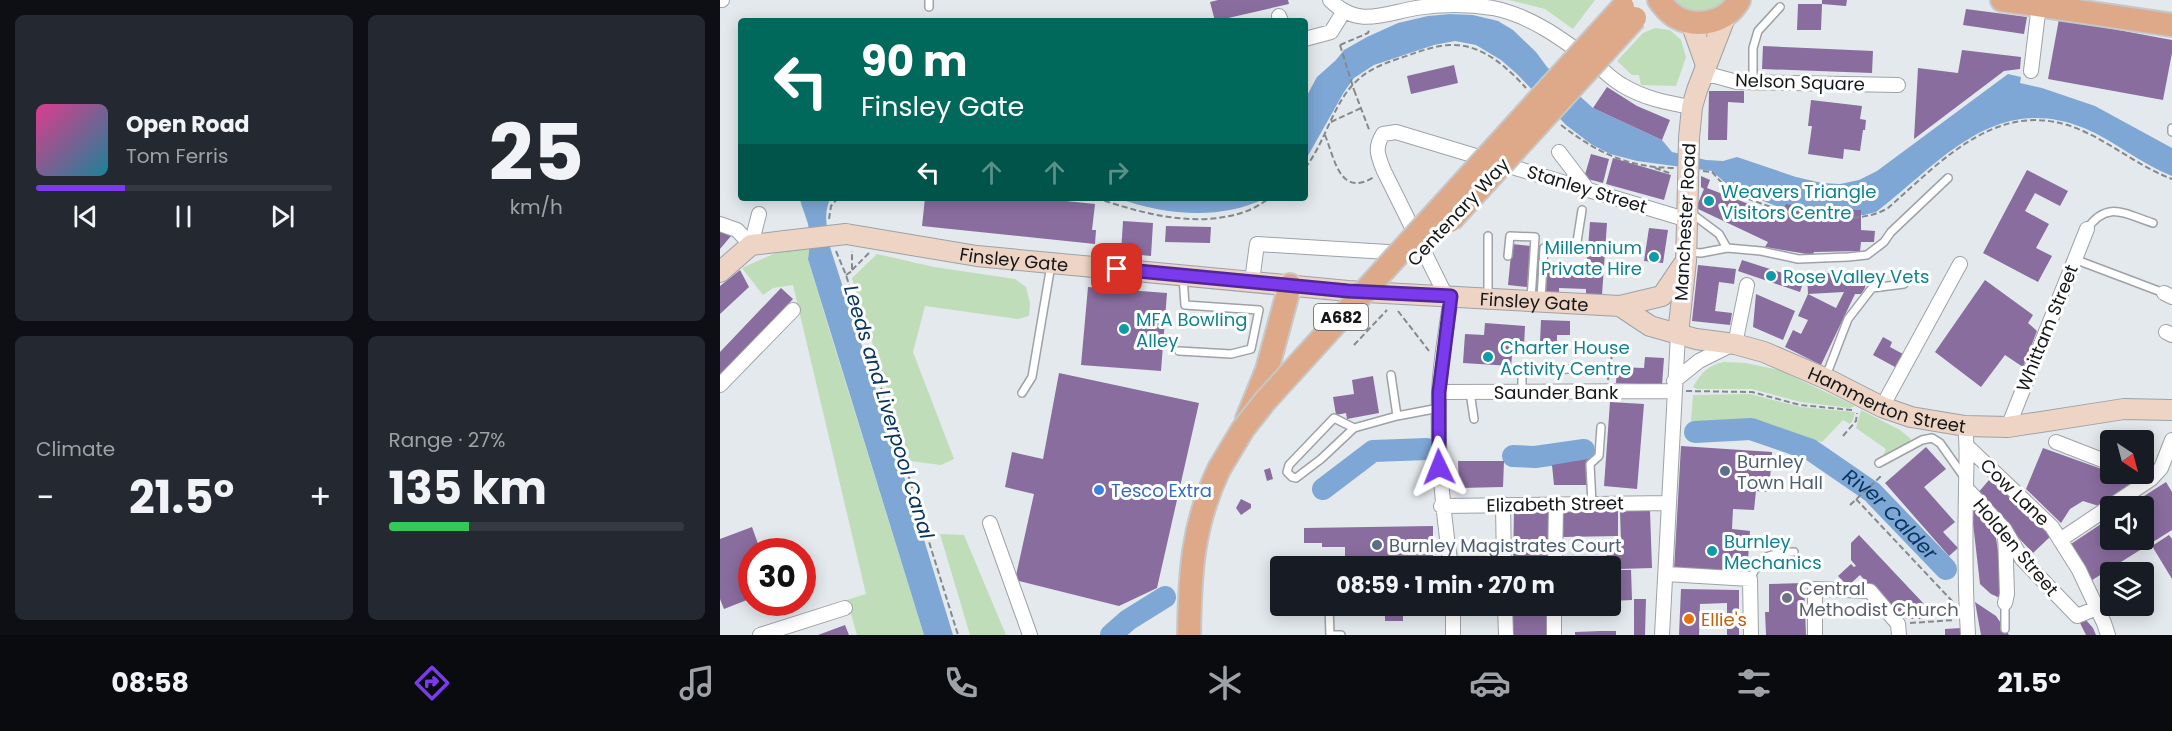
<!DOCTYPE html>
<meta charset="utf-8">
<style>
body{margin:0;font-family:Poppins,sans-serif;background:#242831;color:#f1f3f6;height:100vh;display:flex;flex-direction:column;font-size:22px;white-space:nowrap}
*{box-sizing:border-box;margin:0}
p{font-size:20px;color:#9ea1a6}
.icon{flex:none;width:33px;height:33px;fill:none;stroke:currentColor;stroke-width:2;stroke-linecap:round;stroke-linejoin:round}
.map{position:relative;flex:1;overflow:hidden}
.panel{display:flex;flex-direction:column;gap:15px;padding:15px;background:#0d0f14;width:720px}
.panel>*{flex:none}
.guide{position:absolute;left:18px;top:18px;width:570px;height:183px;border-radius:6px;box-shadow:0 3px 15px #0003;background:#00695c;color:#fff;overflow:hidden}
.needle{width:39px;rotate:144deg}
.controls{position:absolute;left:1380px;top:430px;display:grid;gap:12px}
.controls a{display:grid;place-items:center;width:54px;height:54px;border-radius:6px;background:#171b24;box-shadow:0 3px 15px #0003;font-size:30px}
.speed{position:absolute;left:18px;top:538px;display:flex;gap:12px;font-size:30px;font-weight:700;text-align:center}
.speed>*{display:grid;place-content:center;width:78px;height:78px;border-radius:50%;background:#171b24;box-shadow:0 3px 15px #0003;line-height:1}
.speed .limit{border:9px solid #d22;background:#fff;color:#111}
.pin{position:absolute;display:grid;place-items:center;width:51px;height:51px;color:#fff;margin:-26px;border-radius:12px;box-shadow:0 3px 9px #0006}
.me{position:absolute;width:66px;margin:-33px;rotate:358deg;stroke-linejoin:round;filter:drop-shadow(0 0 4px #0008)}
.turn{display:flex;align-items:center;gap:21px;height:126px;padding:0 24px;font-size:27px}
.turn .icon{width:78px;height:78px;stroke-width:2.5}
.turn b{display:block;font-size:42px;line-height:51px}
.lanes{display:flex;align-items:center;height:57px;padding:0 24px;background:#0003;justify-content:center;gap:30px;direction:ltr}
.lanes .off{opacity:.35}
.big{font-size:45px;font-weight:700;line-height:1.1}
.panel .widget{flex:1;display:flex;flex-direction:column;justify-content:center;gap:9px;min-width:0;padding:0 21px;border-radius:9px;background:#242831}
.panel .dial{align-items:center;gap:0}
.dial b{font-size:78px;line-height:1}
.song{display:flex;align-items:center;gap:18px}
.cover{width:72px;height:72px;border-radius:9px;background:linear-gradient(135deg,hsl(330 70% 55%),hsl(190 70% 35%))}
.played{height:6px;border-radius:3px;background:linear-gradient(90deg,#7c3aed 30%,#363941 30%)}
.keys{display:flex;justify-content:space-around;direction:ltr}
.heat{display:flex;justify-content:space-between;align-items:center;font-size:33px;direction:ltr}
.charge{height:9px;border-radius:4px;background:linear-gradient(90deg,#34c759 27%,#363941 0)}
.panel .tiles{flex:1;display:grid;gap:15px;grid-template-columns:repeat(2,1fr)}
.trip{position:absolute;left:550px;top:556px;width:351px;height:60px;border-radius:6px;background:#171b24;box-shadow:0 3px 15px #0003;font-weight:700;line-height:60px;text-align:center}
.menu{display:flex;height:96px;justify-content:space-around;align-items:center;background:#090b0e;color:#9ea1a6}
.menu .icon{width:42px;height:42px}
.menu .current{color:#7c3aed}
.menu b{font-size:27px;color:#f1f3f6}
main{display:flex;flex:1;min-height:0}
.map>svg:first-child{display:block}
.green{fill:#bfddb9}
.water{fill:#7ea7d5}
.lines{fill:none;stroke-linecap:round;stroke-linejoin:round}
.river{stroke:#7ea7d5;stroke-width:22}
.building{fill:#896d9f}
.lane-casing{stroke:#9ea2a7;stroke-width:10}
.street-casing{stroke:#9ea2a7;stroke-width:16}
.secondary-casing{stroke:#9ea2a7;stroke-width:22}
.primary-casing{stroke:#c7c7c7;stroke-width:26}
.path{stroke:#85898c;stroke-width:2;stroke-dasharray:6 3;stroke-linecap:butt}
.lane{stroke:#fff;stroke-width:7}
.street{stroke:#fff;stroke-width:14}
.secondary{stroke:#eed4c4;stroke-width:20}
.primary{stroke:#dda989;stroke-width:22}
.secondary-bridge-casing{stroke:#9ea2a7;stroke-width:22;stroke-linecap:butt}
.primary-bridge-casing{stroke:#c7c7c7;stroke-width:26;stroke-linecap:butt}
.path-bridge{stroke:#85898c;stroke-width:2;stroke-dasharray:6 3;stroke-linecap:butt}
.secondary-bridge{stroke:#eed4c4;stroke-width:20}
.primary-bridge{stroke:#dda989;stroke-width:22}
.route-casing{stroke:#51269a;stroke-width:15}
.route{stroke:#7c3aed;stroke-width:10}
.culture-dot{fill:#0f9aa8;stroke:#fff;stroke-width:2}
.service-dot{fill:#5c6f8a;stroke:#fff;stroke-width:2}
.shop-dot{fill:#3f7fe0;stroke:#fff;stroke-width:2}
.worship-dot{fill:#6b7280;stroke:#fff;stroke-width:2}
.food-dot{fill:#e8710a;stroke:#fff;stroke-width:2}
.labels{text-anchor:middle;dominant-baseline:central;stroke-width:6;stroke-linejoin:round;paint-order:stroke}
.shield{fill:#fff;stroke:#5a5c5d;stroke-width:1.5}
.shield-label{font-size:16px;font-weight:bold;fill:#141617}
.street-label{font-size:18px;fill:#141617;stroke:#fff}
.culture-label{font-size:18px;fill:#0d838f;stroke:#fff;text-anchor:start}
.service-label{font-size:18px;fill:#4e5e75;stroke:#fff;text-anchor:start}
.shop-label{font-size:18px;fill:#366cbe;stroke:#fff;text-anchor:start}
.worship-label{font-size:18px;fill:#5b616d;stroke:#fff;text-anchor:start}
.food-label{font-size:18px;fill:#c56008;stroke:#fff;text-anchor:start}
.water-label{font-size:20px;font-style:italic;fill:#073560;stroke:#fff}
</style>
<main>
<section class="panel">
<div class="tiles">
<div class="widget">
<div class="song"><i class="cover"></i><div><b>Open Road</b><p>Tom Ferris</p></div></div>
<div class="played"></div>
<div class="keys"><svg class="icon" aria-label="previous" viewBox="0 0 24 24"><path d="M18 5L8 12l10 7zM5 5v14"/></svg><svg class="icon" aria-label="pause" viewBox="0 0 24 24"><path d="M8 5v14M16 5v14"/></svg><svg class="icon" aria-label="next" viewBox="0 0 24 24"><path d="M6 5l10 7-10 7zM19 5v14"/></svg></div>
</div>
<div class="widget dial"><b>25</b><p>km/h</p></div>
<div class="widget"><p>Climate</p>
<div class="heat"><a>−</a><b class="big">21.5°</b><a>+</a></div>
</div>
<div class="widget"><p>Range · 27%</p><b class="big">135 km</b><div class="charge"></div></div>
</div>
</section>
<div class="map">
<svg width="1452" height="635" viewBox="0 0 1452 635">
<rect width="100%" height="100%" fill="#e4e9ed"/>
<!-- green -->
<path class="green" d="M789,0H875L853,29L825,9Z
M953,0H1009L988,14L964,10Z
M935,28L950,30L961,40L966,57L956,86L921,85L919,75H912L897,61L923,33Z
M90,246L88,259L109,329L204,635H137L127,600L146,594L73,285L53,288L43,295L22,268L62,250Z
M157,254L214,267L295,279L306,287L310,303L309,316L298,319L205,306L193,352L234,459L221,465L190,461L138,298L132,278Z
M1004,362L1026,363L1059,370L1135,406L1130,408L1081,402L1032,389H977L973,387C981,373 988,365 1004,362Z
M1030,394L1081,407L1135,412L1133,420L1130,424L1123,420L1102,442L1035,425L971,421L973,395Z
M1141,410L1180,430L1191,439L1188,444L1162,458L1166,449L1136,428Z
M220,534L244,535L286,635H250Z"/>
<!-- water -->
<path class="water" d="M730,14L753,15L778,21L793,30L816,52L827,67L873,108L942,140L952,152L986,160L1003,161L1017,157L1076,177L1102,183L1120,184L1139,180L1157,171L1288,74L1301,77L1300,83L1322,88L1375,106L1452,148V176C1421,164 1395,141 1364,128C1274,91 1219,164 1156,212L1144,215H1096L1056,206L1011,188L992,171L917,161L890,154L871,144L846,125L797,74L781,60L756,45L735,41L714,45L654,65L634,78L624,92L585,161V99L597,77L616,60L624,50L647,37L678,23L708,16Z
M80,198H111C102,213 108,231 110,247L199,523L233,635H204L88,259C90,247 91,229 86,218C84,210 81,206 80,198Z
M397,198H546C499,221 445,215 397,198Z"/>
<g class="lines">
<!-- river -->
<g class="river">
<path id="s1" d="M975,432L1031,429L1091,450L1152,492L1226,569"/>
<path d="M793,456L815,457L864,450"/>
<path d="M603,489L653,451L707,449"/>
<path d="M391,635L408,620L445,597"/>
</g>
</g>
<!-- building -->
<path class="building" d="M498,0H568L569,4L495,21L490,2Z
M1102,0H1127L1126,6L1102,4Z
M1078,4H1102L1101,30H1077Z
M1246,9L1307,17L1304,34L1243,25Z
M1339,19L1452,40V53L1443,100L1328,79Z
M1043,46L1153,51L1152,73L1042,69Z
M1242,50L1301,57L1300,69L1284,71L1194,139L1198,68L1238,73Z
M734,65L738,83L691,94L687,76Z
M887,87L917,106L950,120L942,140L873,108Z
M989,91H1024V103L1008,102L1007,140H988Z
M1091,100L1142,106L1140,119L1146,120L1145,130H1143L1140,151L1124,149L1123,159L1088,154L1092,126H1088Z
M871,154L889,159L883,183L864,178Z
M893,158L951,175L944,200L886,184Z
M1307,170L1348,191L1340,206L1315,193L1305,211L1329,224L1316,248L1332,256L1318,282L1263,253Z
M981,176L990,180L987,188L1060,216L1066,204L1099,210H1141V230L1155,231L1154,242H1141L1140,251L1094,252L1093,255L1045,247L1048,242L976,208L984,189L981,187Z
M205,198H346V201L375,204L372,230H376L375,244L202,226Z
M403,221L433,223L431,256L401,253Z
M870,222L887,223L882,295L866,294V289L839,288V293L825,292L827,266L842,267V272L866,274Z
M446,226L491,227L490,243L445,242Z
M929,228L948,230L943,263L924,261Z
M0,232L11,236L0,249Z
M792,244L811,246L807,287L788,285Z
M1022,260L1084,280L1080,292L1018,271Z
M978,265L1016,269L1014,284L999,282L995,311L1012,313L1010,325L972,321Z
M20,270L29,287L0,314V286Z
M1146,272L1145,288L1141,294H1135L1101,365L1065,347L1073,330L1081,334L1088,320L1078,316L1088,294L1116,308L1124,292L1088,294L1087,274Z
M1265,280L1313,315L1308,323L1317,331L1303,367L1285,355L1261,387L1215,352Z
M368,287L447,293L441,371L361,365Z
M61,288L73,299L0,378V352Z
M1036,294L1075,311L1063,340L1033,327Z
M821,320L850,321V335H837V343L820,342Z
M765,323L805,326L804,347L793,346L791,366L743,363L745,334L764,335Z
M1163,337L1172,342L1170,347L1183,354L1175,367L1153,355Z
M925,357L944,358L942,385L896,383L897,367L924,368Z
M339,373L479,403L437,588L399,606L295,580L314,494L285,487L292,452L323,459Z
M653,376L659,413L627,419L626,413L616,415L613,397L634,394L632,380Z
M890,402L924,404L917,489L884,486Z
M961,446L1052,452L1049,492L1036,491L1034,510L1013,509L1012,529L1030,531L1027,574L954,570Z
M1206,447L1226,469L1204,487L1235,522L1223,532L1238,548L1229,556L1165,483Z
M1323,448L1390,472V474H1397L1419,482L1382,507L1363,501L1350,509L1341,523L1306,489Z
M868,459V485H834L832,465Z
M738,461H784L783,487L739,488Z
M550,468L553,479L547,481L544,470Z
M1269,480L1329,528L1333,534L1313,553L1257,494Z
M1446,482L1452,492V530L1369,582L1348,546L1390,518V540H1424V507H1407Z
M521,499L531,504V508L521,515L516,508Z
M1254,505L1274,525L1284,590L1280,598L1271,594L1260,584L1251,506Z
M794,510H830L829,567H793Z
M898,511V536L843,537V512Z
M900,511H930L932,568L899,569V564L887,565L886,543L901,542Z
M713,526V567H625V547H602V543H584V528Z
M32,527L41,552H32V598L4,609L0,599V539Z
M1139,535L1204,604V619H1186L1181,613L1179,615L1183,620L1179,623L1173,611L1140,575L1128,586L1118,576L1131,564L1134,567L1136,566L1131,560V543Z
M1449,535L1452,539V579L1432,546Z
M891,570H911L912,600L891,601Z
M1084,583L1086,635H1046L1045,612H1049V584Z
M961,589L1019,590V635H1007V603L980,604L979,635H959Z
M914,599H926L925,635H914Z
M1255,602L1276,616L1289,635H1261Z
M626,606H714V614L683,615V621H665V615H626Z
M792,606H829L828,635H792Z
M851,606H871L870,610H851Z
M881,606H893V613H881Z
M1366,620L1373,628L1376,635H1366L1360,623Z
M125,625L129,635H98Z
M1241,628V635H1225V629Z
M881,631H896V635H855V632Z"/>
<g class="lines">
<defs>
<path id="lane" d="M209,7V0
M1033,82V48L1038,31L1060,7
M1452,132V128
M971,213L999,234L1007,248
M1367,229C1387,200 1405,214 1433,223
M969,252L981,253L1007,248L1041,251L1078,259L1128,257L1147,255L1164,242L1171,232L1228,178
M788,256L790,236L815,237L811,299
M1354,259L1444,293
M768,296V236
M821,299L824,248H856L862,210
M459,351L511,354L531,349L539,310L465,305L463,277
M671,375L677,416
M1106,376L1128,319L1152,288L1184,284
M750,392L754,419
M802,392V373L804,371L872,368
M302,393L312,377L331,265
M634,428L601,459L576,478L572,477L567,472L569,465L614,418L634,428L677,416L719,408
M1159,463L1202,440L1212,438L1220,443L1244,477
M872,504L870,464L879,456L881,427
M1030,579C1041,555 1050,553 1074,552
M609,606L610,635H621
M1285,629V603"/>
<path id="street" d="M0,0H2
M610,0C638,28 663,14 696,8C721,4 748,4 773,8C813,16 846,42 877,65C885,72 893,80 902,85C923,98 947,103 972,107
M559,16L561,21
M585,39L611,32L624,11
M1311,71L1319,5
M983,76H995L1017,82L1178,85
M839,152L868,190
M0,224L17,230L31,245
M31,245L39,214
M532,281L537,244L684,253
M1444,293L1452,297
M726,296L664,171C658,156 654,148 663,134L676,132L968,220
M731,296C727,328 720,361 719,393C717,453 722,507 731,567
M1446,332L1452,335
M1015,344L1027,285
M954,381L979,361L1013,344
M0,385L73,310
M719,392L954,391
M1162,407L1240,264
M1245,426C1248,448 1246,469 1246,491C1245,539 1245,587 1248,635
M1288,427L1367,229
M1336,442L1390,463
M1248,447L1332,527L1359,570L1384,623L1388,635
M1246,488L1285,530L1302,559L1357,616L1377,608
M783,504L784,567
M721,506L948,503
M270,523L310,635
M1285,532L1287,594L1285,603
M1340,540L1431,479L1441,468L1452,440
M835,567L836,504
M946,574L1030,579L1031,635
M733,606V635
M785,606L786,635
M40,635L125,608
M834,635V606
M942,635L958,334
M1095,635V589L1150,591L1178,624L1179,635"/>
<g id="secondary">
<path d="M971,23L986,65"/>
<path d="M969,138L972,107L977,90L1006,15"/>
<path id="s2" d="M126,234L257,256L628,291L900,306L930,326L976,339L1015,344L1044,352L1109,380L1162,407L1191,417L1245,426L1288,427L1404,409L1452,410"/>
<path d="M0,272L31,245L65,241"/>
<path d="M900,306L942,296L963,265"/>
<path d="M958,334L966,261L968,185"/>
</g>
<path id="primary" d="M939,0C944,7 949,13 956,17C978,29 1007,22 1019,0
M1282,0L1452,25
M527,419L547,370L570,285
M469,635C470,573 472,526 499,469"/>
</defs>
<!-- lane casing -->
<use href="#lane" class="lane-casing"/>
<!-- street casing -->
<use href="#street" class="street-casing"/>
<!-- secondary casing -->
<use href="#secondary" class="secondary-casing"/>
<!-- primary casing -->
<use href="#primary" class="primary-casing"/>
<!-- path -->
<path class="path" d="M620,45L648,33L649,30
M634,90L650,132
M611,122L641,108
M841,125C878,153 906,167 954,168
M605,135C615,160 620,198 654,177
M585,168C604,144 611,111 630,88C644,71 660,65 680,58C696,53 712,46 729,45C761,43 787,67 806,88
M935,168L952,174
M983,171L992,172C997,177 1002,184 1008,188C1043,211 1131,231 1168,208C1224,159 1281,94 1363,131C1394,145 1420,167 1452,179
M376,198C424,214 477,229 527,211C535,208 543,202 551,198
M109,219L111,206L118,198
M116,251L126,275L238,635
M132,270L149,253
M126,275L132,271V251
M678,311L709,351
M634,345L667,310
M888,380L893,348
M966,391L1032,392L1080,405L1132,410
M1123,436L1136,421L1137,413
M1136,499L1233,602
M1130,505L1160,477V473
M1190,623L1235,620"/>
<!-- lane -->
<use href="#lane" class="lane"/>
<!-- street -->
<use href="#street" class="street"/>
<!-- secondary -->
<use href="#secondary" class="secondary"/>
<!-- primary -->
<use href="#primary" class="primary"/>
<defs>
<path id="secondary-bridge" d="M968,185L969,138
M65,241L126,234"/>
<path id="primary-bridge" d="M730,221L915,18
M499,469L523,429L545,401L903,7"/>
</defs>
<!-- secondary-bridge casing -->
<use href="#secondary-bridge" class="secondary-bridge-casing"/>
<!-- primary-bridge casing -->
<use href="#primary-bridge" class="primary-bridge-casing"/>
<!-- path-bridge -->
<path class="path-bridge" d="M620,45L634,90"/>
<!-- secondary-bridge -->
<use href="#secondary-bridge" class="secondary-bridge"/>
<!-- primary-bridge -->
<use href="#primary-bridge" class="primary-bridge"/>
</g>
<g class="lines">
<defs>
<path id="route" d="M397,269L628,291L731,296L719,392V467"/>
</defs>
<!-- route casing -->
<use href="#route" class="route-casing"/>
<!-- route -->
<use href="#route" class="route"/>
</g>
<!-- markers -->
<g class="culture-dot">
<circle cx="989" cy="201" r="6"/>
<circle cx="934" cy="257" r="6"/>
<circle cx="1051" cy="276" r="6"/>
<circle cx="404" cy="329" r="6"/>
<circle cx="768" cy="357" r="6"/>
<circle cx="992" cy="551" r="6"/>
</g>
<g class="service-dot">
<circle cx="1005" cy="471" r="6"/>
<circle cx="657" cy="545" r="6"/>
</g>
<circle class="shop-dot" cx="379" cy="490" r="6"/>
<circle class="worship-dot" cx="1067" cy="598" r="6"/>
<circle class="food-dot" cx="969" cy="619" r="6"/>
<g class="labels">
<!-- shield labels -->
<rect class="shield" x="594" y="304" width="54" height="26" rx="4.5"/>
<g class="shield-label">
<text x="621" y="317">A682</text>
</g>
<!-- street labels -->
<g class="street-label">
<text transform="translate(1080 82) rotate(2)">Nelson Square</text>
<text transform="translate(867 189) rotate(17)">Stanley Street</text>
<text transform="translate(738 212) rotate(-47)">Centenary Way</text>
<text transform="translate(965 222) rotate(-87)">Manchester Road</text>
<text stroke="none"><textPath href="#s2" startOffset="170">Finsley Gate</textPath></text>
<text stroke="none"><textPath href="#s2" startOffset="692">Finsley Gate</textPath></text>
<text transform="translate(1327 328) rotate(-68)">Whittam Street</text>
<text x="836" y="392">Saunder Bank</text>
<text stroke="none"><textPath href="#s2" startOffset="1064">Hammerton Street</textPath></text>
<text transform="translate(1295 492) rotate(44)">Cow Lane</text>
<text transform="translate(835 504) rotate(-1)">Elizabeth Street</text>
<text transform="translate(1296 547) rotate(50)">Holden Street</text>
</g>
<!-- culture labels -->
<g class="culture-label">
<text x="1001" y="191">Weavers Triangle<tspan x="1001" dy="21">Visitors Centre</tspan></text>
<text x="922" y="247" text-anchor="end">Millennium<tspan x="922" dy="21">Private Hire</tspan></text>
<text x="1063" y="276">Rose Valley Vets</text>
<text x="416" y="319">MFA Bowling<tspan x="416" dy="21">Alley</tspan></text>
<text x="780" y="347">Charter House<tspan x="780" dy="21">Activity Centre</tspan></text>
<text x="1004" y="541">Burnley<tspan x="1004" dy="21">Mechanics</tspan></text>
</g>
<!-- service labels -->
<g class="service-label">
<text x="1017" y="461">Burnley<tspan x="1017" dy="21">Town Hall</tspan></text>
<text x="669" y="545">Burnley Magistrates Court</text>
</g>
<!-- shop labels -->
<g class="shop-label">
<text x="391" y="490">Tesco Extra</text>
</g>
<!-- worship labels -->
<g class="worship-label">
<text x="1079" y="588">Central<tspan x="1079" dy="21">Methodist Church</tspan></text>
</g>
<!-- food labels -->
<g class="food-label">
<text x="981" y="619">Ellie's</text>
</g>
<!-- water labels -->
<g class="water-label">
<text transform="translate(169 412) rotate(73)">Leeds and Liverpool Canal</text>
<text stroke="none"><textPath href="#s1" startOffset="222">River Calder</textPath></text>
</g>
</g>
</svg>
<div class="controls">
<a><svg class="needle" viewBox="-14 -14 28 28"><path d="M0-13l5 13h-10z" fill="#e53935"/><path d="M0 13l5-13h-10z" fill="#9ea1a6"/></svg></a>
<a><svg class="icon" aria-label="sound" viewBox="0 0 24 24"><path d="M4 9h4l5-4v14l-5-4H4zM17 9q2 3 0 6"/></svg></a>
<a><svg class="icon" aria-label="layers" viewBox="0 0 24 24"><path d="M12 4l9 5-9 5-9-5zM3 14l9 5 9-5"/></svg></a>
</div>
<div class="speed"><div class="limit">30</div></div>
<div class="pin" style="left:397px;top:269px;background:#d93025"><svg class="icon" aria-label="arrive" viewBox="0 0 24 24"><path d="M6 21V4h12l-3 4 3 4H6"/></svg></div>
<svg class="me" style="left:719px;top:467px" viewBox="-20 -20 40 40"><path d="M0-17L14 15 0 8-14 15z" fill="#7c3aed" stroke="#fff" stroke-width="4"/></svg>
<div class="trip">08:59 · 1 min · 270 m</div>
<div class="guide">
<div class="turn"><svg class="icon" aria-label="left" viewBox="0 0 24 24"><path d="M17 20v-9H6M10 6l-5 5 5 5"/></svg><div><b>90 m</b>Finsley Gate</div></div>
<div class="lanes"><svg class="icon" aria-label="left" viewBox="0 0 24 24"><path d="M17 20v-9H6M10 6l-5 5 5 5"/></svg><svg class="icon off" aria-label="ahead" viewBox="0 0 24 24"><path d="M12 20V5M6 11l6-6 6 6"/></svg><svg class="icon off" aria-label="ahead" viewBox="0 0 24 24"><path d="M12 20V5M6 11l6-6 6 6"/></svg><svg class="icon off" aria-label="right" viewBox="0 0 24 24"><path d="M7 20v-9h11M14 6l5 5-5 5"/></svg></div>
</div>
</div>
</main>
<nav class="menu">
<b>08:58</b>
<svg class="icon current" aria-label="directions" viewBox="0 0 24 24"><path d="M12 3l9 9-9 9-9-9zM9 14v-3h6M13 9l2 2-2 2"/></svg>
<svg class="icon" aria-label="music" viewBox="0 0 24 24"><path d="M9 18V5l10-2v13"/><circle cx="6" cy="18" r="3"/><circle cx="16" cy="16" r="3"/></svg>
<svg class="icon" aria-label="phone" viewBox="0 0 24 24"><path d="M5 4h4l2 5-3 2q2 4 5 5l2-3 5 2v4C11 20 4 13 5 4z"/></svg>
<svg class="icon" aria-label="climate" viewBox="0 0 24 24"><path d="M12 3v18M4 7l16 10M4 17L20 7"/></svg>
<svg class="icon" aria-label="car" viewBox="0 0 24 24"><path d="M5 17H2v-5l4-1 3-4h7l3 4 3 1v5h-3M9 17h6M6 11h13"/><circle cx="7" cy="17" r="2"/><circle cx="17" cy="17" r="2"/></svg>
<svg class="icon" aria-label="filters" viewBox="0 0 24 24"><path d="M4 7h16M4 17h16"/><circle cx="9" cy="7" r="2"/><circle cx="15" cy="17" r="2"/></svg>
<b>21.5°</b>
</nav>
